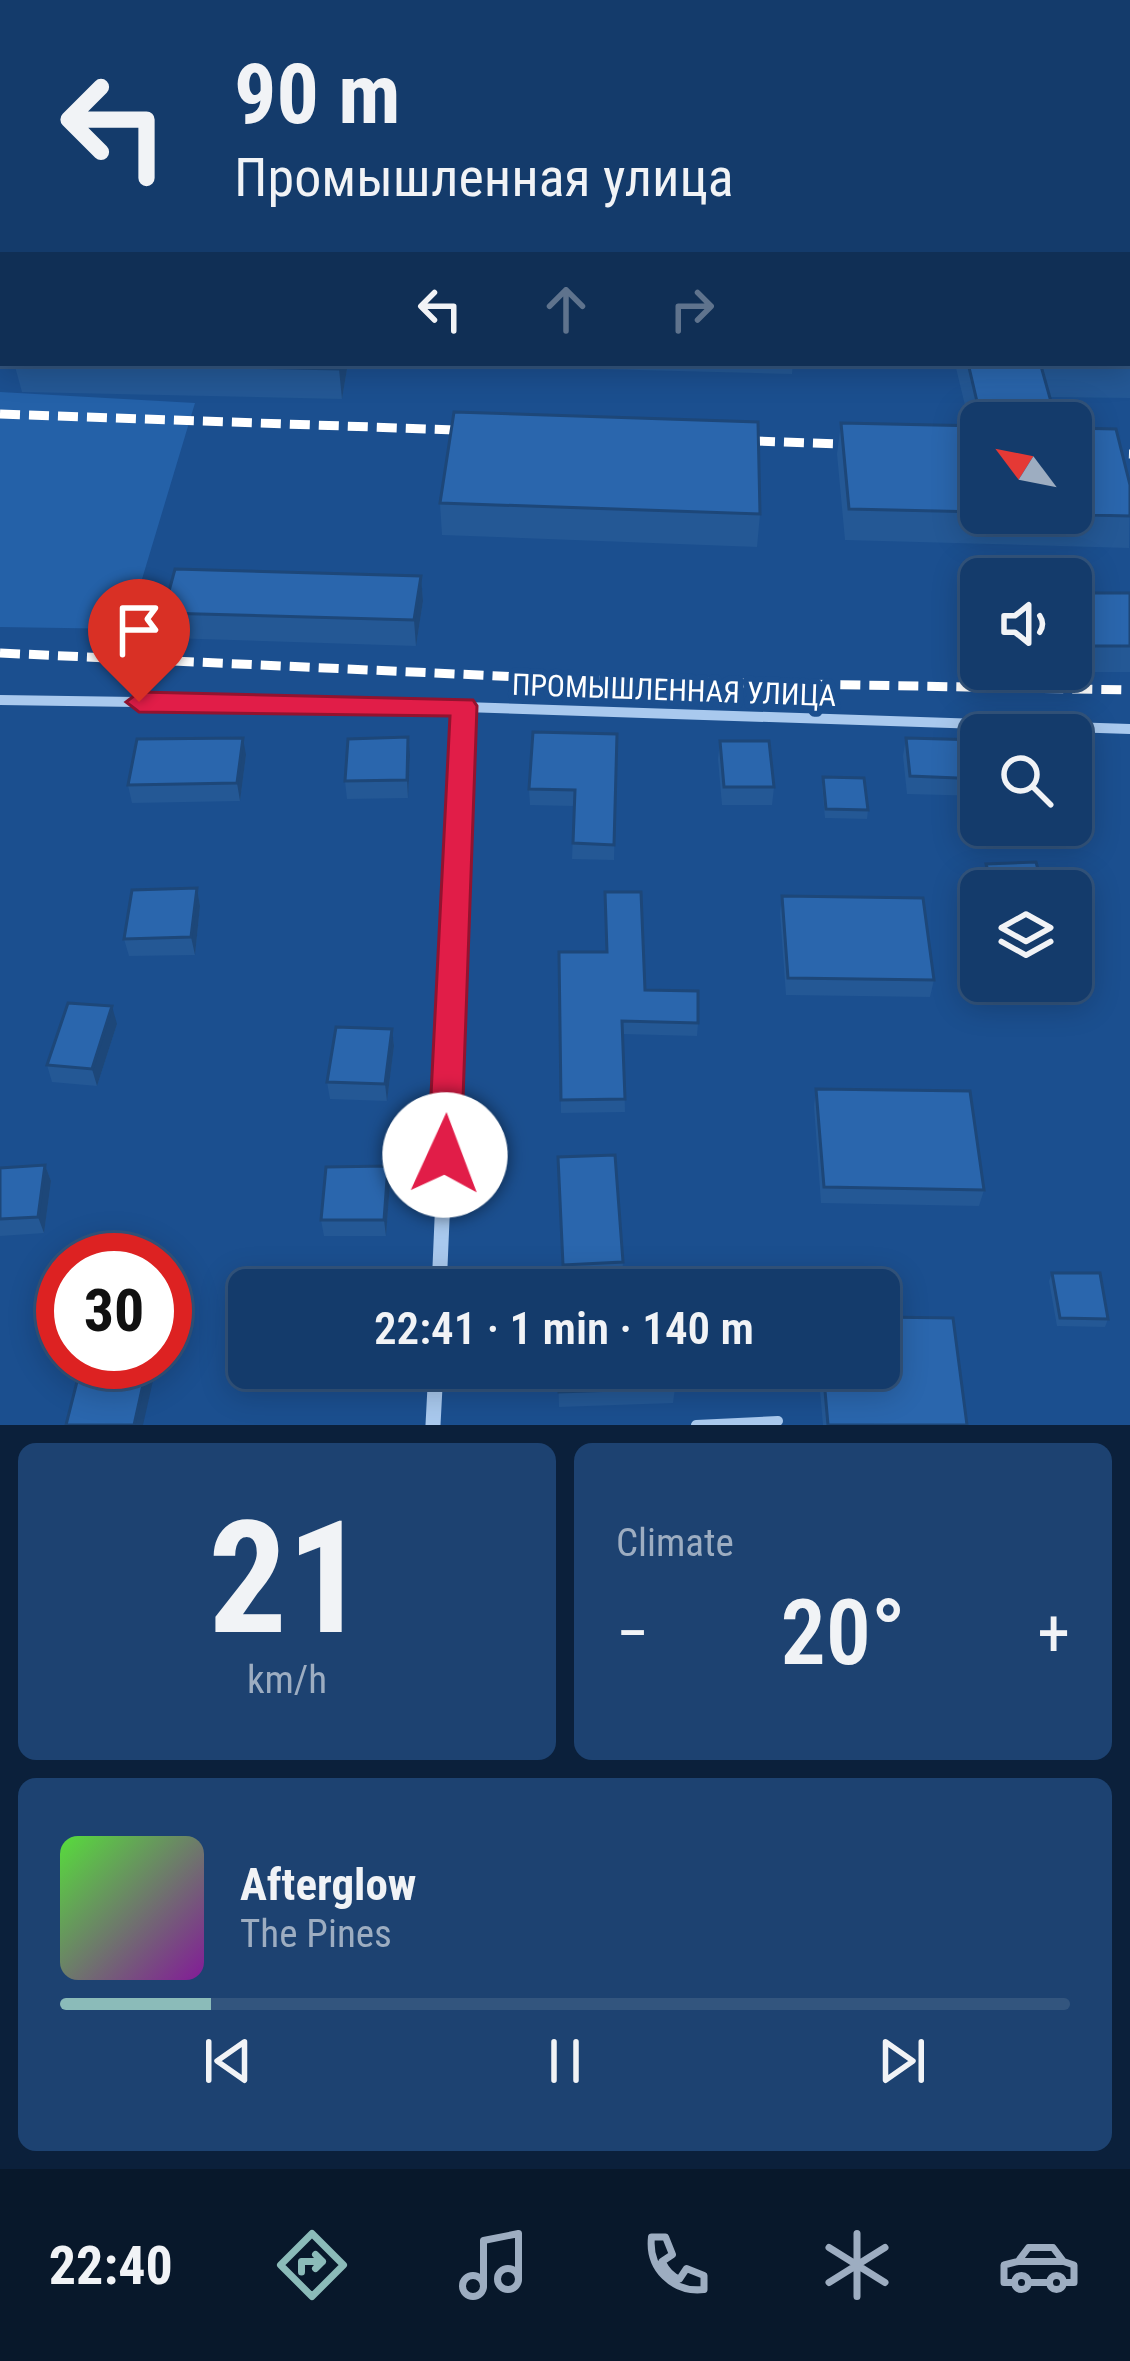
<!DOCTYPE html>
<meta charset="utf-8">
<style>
body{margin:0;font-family:"Roboto Condensed",sans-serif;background:#1d4271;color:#f1f3f6;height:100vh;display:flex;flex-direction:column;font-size:45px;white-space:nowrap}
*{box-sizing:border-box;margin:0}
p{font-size:39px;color:#9dadc1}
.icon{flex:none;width:66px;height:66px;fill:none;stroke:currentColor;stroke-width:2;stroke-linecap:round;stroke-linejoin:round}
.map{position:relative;height:1425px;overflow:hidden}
.sheet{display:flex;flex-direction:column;gap:18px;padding:18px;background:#0b203b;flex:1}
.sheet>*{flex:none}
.top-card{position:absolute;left:0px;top:0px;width:1131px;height:366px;box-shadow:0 6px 30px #0003,0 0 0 3px #33557e;background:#143b6b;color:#f1f3f6;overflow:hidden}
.needle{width:78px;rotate:302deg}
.controls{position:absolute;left:960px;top:402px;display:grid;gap:24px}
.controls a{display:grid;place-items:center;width:132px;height:132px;border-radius:18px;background:#143b6b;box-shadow:0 6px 30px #0003,0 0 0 3px #33557e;font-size:60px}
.speed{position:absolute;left:36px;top:1233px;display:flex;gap:24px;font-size:60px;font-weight:700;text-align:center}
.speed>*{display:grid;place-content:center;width:156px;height:156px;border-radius:50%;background:#143b6b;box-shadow:0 6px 30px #0003,0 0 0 3px #33557e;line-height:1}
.speed .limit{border:18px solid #d22;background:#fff;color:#111}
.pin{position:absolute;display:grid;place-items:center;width:102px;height:102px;color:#fff;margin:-123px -51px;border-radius:50% 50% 50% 0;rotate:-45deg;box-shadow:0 0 12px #0007}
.pin .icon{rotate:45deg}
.me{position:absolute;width:132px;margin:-66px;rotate:2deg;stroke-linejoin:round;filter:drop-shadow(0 0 9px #0008)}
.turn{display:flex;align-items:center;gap:42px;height:252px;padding:0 36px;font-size:54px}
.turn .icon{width:156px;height:156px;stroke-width:2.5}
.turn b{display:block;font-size:84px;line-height:102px}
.lanes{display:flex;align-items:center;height:114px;padding:0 36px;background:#0003;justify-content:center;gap:60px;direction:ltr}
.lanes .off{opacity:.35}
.big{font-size:90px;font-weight:600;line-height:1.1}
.sheet .tile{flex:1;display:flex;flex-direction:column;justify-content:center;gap:18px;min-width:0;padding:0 42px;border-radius:18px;background:#1d4271}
.sheet .dial{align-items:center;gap:0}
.dial b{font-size:156px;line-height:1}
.song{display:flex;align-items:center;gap:36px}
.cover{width:144px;height:144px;border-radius:18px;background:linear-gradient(135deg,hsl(110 70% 55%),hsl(290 70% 35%))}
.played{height:12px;border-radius:6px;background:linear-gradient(90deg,#8bbbb9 15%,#33557e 15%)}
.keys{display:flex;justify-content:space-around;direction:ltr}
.heat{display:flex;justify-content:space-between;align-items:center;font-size:66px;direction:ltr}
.sheet .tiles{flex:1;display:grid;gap:18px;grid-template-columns:1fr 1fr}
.tile:last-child{grid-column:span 2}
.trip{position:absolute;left:228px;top:1269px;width:672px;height:120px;border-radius:18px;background:#143b6b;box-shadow:0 6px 30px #0003,0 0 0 3px #33557e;font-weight:600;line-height:120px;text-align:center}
.dock{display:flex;height:192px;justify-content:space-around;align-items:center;background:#08182b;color:#9dadc1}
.dock .icon{width:84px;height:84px}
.dock .selected{color:#8bbbb9}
.dock b{font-size:54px;color:#f1f3f6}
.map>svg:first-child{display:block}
.green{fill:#2461a8}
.water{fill:#123a6d;stroke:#9cc4f0;stroke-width:3}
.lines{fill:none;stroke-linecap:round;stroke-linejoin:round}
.service{stroke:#a9c9ee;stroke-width:10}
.minor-far1{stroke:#a9c9ee;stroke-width:10}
.minor{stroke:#a9c9ee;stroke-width:15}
.rail{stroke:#fff;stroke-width:9;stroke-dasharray:20 9;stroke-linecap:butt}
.wall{fill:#245895}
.shaded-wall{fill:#1d4779}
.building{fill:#2a66ad;stroke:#1d4779;stroke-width:3}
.route{fill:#e11d48;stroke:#92132f;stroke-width:3}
.labels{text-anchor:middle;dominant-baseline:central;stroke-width:12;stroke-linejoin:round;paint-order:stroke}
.street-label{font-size:30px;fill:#fff;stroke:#1b4f8f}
</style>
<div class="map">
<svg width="1130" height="1425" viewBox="0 0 1130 1425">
<rect width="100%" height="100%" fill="#1b4f8f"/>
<!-- green -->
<path class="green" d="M0,0H416L423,3H3V83Z
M0,392L195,403L127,629L0,627Z"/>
<!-- water -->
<path class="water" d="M416,0H1130V114L1128,3Z"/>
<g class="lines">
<!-- service -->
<path class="service" d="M696,1425L778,1421"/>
<!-- minor-far1 -->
<path class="minor-far1" d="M0,700L464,707L1130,729
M459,829L464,707"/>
<!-- minor -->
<path class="minor" d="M439,1290L459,826
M433,1425L436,1368"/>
<!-- rail -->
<path class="rail" d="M0,414L486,431
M726,440L869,445
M1071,452L1130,454
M0,653L586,680L1130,690"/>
</g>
<!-- wall -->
<path class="wall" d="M1130,332V398L1050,397L1057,423H981V513L1130,485L1129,548L845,540L837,454L841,423L970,426L956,368L957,363H1128Z
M14,363H348L342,399L22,392Z
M560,363H793L792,374L560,368Z
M440,503L760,514L757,547L442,535Z
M421,576L423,601L416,646L168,638L163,613Z
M1071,593H1130V672H1053L1052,669H1071Z
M617,734L614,860L572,859L574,806L530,805L529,789Z
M906,738L981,740V796L907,794L903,756Z
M720,741L774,787L772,805H722L718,759Z
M1071,753L1081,794L1076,811H1071Z
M246,755L240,801L132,803L128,785Z
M410,755L408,798L347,799L345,781Z
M823,777L868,810L867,819L825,818L822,786Z
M986,864L1044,891H984L982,881Z
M197,888L200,906L195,955L129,956L124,939Z
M782,896L934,980L930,997L786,995L780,913Z
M559,952L645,990L698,1023L697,1036L623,1034L625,1112L561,1113Z
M117,1024L97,1086L52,1082L47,1065Z
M392,1029L394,1046L387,1101L330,1099L327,1082Z
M816,1089L984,1190L979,1206L821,1203L814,1106Z
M45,1165L51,1181L44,1233L0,1236V1168Z
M388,1166L390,1183L386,1236H324L321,1220Z
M558,1173L623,1262L622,1278L563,1281Z
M1052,1273L1108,1319L1105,1327L1057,1326L1049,1281Z
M558,1368L675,1388L673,1403L559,1407Z
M818,1368H879L967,1425H823Z"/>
<!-- shaded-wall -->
<path class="shaded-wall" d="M340,363H348L342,399L339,369Z
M421,576L423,601L416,646L414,620Z
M408,737L410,755L408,798L407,780Z
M243,738L246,755L240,801L237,783Z
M197,888L200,906L195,955L191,937Z
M112,1006L117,1024L97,1086L92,1069Z
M392,1029L394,1046L387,1101L385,1084Z
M45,1165L51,1181L44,1233L38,1217Z
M388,1166L390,1183L386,1236L384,1220Z
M148,1362L157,1363L143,1425H134Z"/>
<!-- building -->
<path class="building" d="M1128,332H1130V367L1041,366L1057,423H982L968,363H1128Z
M27,363H340L339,369Z
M454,412L758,422L760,514L440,503Z
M841,423L981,426V512L849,509Z
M1071,428L1116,429L1130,485V516L1008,513H1071Z
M175,569L421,576L414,620L163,613Z
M1071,593H1130V646H1071Z
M533,732L617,734L614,845L573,843L575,790L529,789Z
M1066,733V735L996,734Z
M408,737L407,780L345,781L348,739Z
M243,738L237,783L128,785L137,739Z
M906,738L981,740V779L910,776Z
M720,741H769L774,787H724Z
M1071,753L1081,794H1071Z
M823,777L864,778L868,810L826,809Z
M1036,862L1044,891H993L986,864Z
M197,888L191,937L124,939L132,890Z
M605,892H641L645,990L698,991V1023L622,1021L625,1099L561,1100L559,952H607Z
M782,896L923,898L934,980L788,978Z
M68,1003L112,1006L92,1069L47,1065Z
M336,1027L392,1029L385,1084L327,1082Z
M816,1089L970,1091L984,1190L824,1187Z
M615,1155L623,1262L563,1265L558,1157Z
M45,1165L38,1217L0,1219V1168Z
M388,1166L384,1220H321L326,1167Z
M1052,1273H1100L1108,1319L1060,1318Z
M879,1317L953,1318L967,1425H828L823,1368H879Z
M82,1362H148L134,1425H66Z
M558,1368H673L675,1388L559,1392Z"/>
<!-- route -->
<path class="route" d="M139,692L473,700L477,706L461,1155L456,1166L445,1170L433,1166L428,1155L450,716L139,712L126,702Z"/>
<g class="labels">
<!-- street labels -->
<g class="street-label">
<text transform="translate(674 690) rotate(2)">ПРОМЫШЛЕННАЯ УЛИЦА</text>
</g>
</g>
</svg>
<div class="controls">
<a><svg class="needle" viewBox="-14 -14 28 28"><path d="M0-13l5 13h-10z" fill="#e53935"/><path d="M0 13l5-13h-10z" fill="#9dadc1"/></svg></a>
<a><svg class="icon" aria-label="sound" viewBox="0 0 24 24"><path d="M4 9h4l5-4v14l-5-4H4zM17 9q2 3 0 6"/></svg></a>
<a><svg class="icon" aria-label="search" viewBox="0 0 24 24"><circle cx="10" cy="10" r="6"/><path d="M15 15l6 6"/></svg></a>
<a><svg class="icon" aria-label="layers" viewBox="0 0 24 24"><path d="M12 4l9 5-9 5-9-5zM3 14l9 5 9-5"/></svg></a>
</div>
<div class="speed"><div class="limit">30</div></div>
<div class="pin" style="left:139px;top:702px;background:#d93025"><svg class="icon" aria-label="arrive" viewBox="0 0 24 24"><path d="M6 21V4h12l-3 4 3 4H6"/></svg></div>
<svg class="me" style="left:445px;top:1155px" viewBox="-20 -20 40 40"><circle r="19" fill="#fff"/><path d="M0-13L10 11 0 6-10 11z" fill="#e11d48"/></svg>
<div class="trip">22:41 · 1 min · 140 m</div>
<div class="top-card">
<div class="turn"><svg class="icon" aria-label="left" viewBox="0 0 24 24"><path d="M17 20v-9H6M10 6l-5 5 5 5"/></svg><div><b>90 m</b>Промышленная улица</div></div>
<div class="lanes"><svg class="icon" aria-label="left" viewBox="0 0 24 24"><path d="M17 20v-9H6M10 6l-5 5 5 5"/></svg><svg class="icon off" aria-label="ahead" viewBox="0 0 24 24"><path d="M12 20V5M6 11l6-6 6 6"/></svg><svg class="icon off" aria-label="right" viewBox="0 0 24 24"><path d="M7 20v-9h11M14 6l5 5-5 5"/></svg></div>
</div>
</div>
<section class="sheet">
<div class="tiles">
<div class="tile dial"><b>21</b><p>km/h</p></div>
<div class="tile"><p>Climate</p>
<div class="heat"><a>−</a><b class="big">20°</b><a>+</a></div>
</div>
<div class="tile">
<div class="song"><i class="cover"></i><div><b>Afterglow</b><p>The Pines</p></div></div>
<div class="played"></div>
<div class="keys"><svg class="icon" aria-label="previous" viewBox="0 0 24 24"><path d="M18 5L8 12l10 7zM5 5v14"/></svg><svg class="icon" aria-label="pause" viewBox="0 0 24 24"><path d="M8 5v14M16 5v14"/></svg><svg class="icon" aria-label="next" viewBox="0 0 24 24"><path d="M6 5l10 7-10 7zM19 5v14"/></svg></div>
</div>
</div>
</section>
<nav class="dock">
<b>22:40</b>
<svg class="icon selected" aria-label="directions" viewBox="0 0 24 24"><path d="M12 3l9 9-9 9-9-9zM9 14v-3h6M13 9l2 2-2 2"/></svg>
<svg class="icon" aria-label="music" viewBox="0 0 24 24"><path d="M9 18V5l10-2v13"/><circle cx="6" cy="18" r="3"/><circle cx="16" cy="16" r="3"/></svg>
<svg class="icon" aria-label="phone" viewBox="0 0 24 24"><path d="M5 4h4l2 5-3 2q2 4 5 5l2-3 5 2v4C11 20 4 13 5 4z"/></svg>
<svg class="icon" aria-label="climate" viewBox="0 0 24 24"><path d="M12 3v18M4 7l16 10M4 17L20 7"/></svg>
<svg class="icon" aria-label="car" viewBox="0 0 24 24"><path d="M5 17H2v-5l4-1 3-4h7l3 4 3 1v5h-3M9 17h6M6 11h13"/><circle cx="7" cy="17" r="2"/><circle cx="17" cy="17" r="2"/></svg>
</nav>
